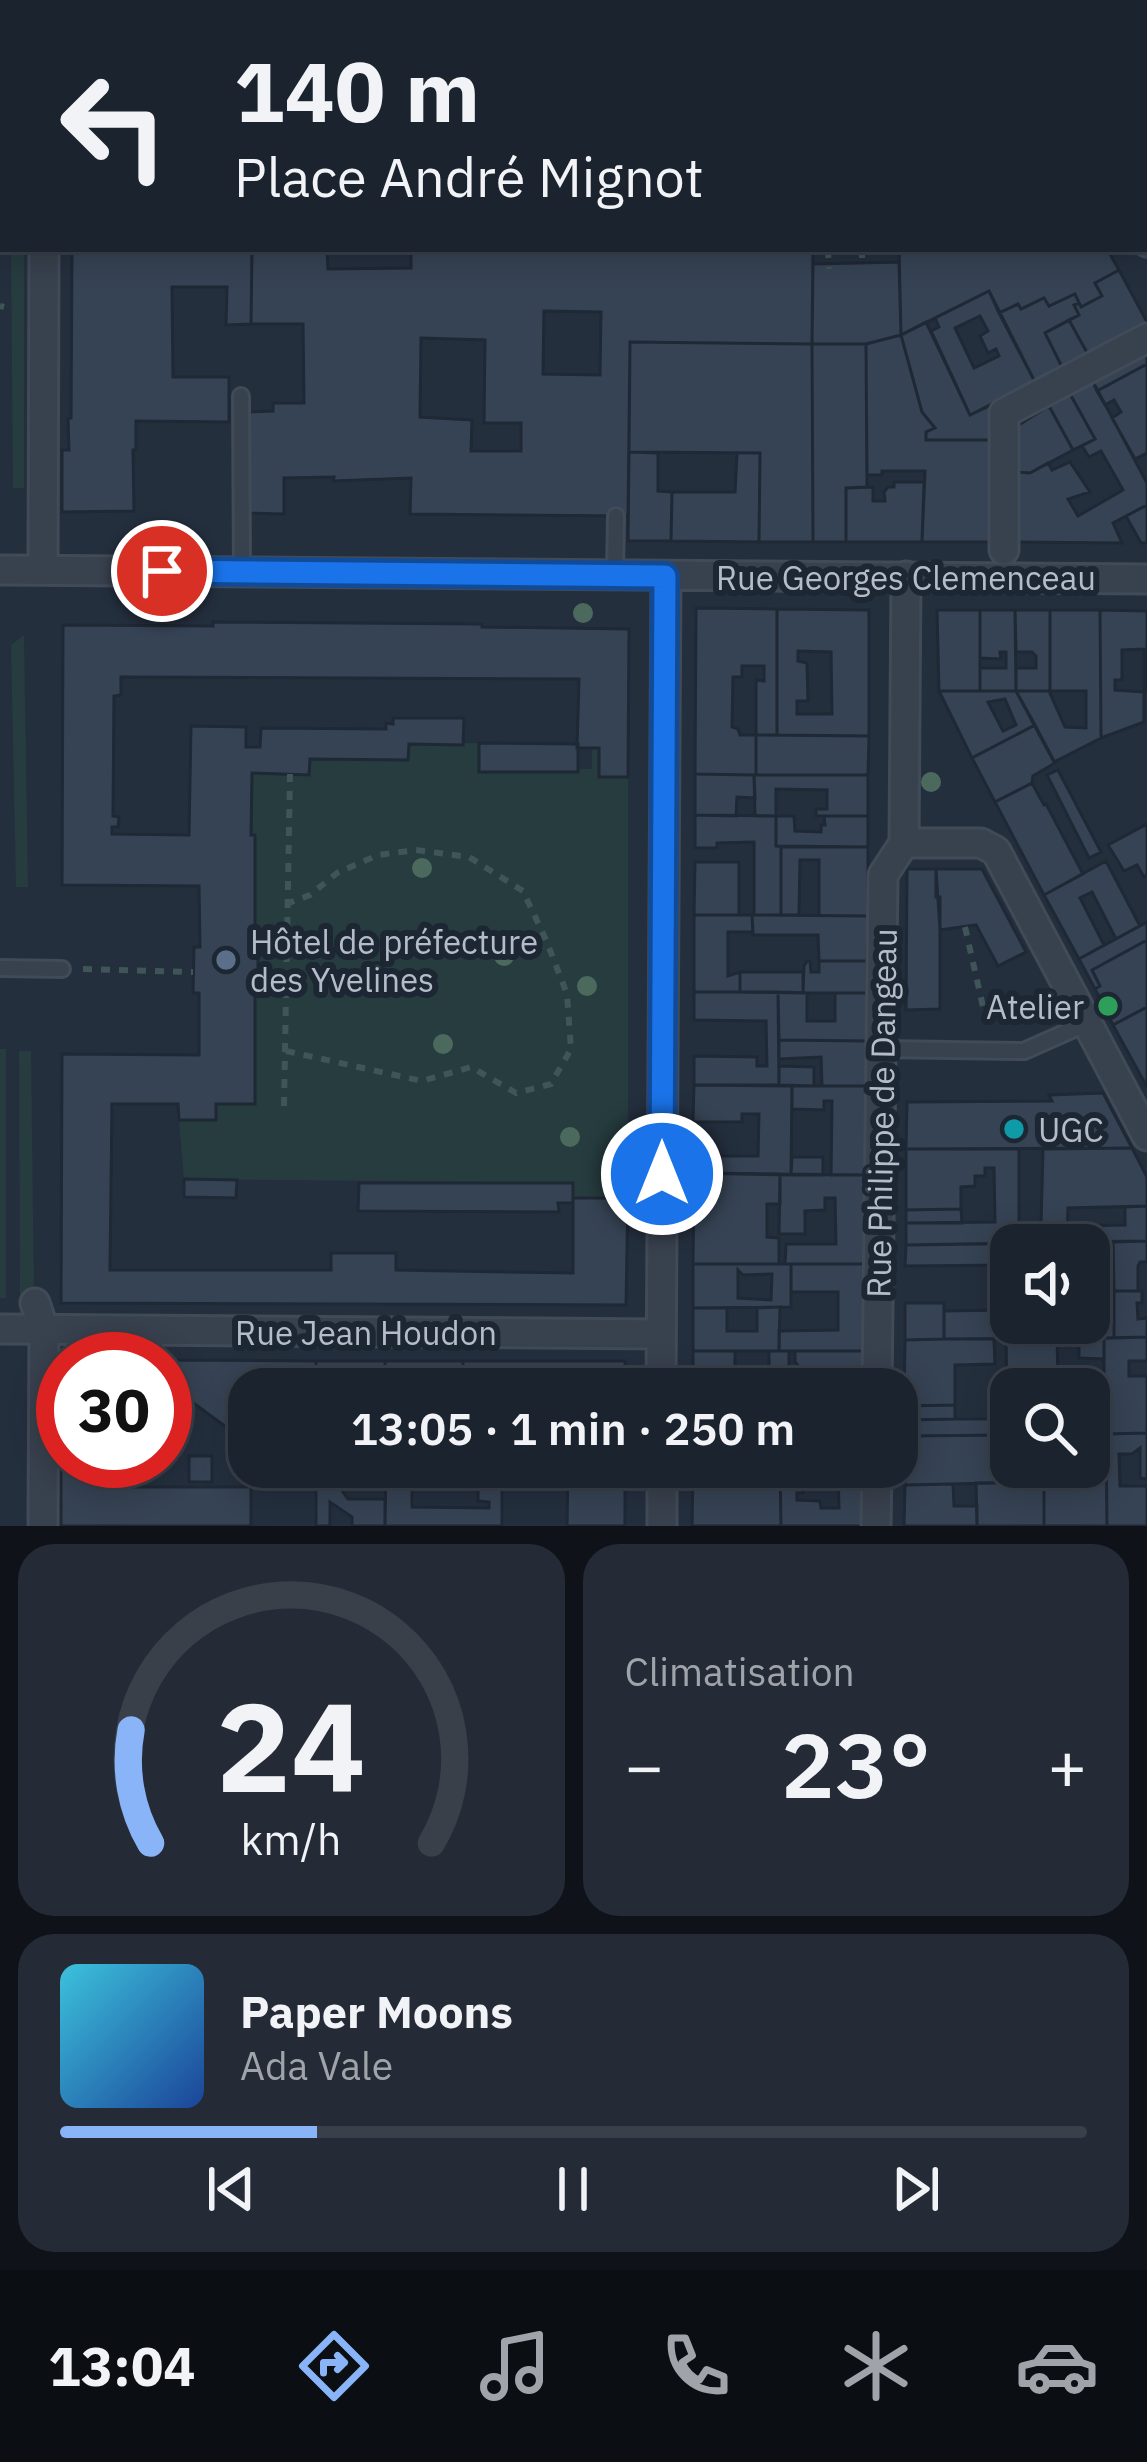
<!DOCTYPE html>
<html lang="fr">
<meta charset="utf-8">
<style>
body{margin:0;font-family:"IBM Plex Sans",sans-serif;background:#242b36;color:#f1f3f6;height:100vh;display:flex;flex-direction:column;font-size:45px;white-space:nowrap}
*{box-sizing:border-box;margin:0}
p{font-size:39px;color:#a0a4aa}
.icon{flex:none;width:66px;height:66px;fill:none;stroke:currentColor;stroke-width:2;stroke-linecap:round;stroke-linejoin:round}
.map{position:relative;height:1526px;overflow:hidden}
.details{display:flex;flex-direction:column;gap:18px;padding:18px;background:#0f1319;flex:1}
.details>*{flex:none}
.top-card{position:absolute;left:0px;top:0px;width:1149px;height:252px;box-shadow:0 6px 30px #0003,0 0 0 3px #39404a;background:#1b232e;color:#f1f3f6;overflow:hidden}
.tools{position:absolute;left:990px;top:1224px;display:grid;gap:24px}
.tools a{display:grid;place-items:center;width:120px;height:120px;border-radius:24px;background:#1b232e;box-shadow:0 6px 30px #0003,0 0 0 3px #39404a;font-size:60px}
.speed{position:absolute;left:36px;top:1332px;display:flex;gap:24px;font-size:60px;font-weight:700;text-align:center}
.speed>*{display:grid;place-content:center;width:156px;height:156px;border-radius:50%;background:#1b232e;box-shadow:0 6px 30px #0003,0 0 0 3px #39404a;line-height:1}
.speed .limit{border:18px solid #d22;background:#fff;color:#111}
.pin{position:absolute;display:grid;place-items:center;width:102px;height:102px;color:#fff;margin:-51px;border:6px solid #fff;border-radius:50%;box-shadow:0 3px 12px #0007}
.me{position:absolute;width:132px;margin:-66px;rotate:0deg;stroke-linejoin:round;filter:drop-shadow(0 0 9px #0008)}
.turn{display:flex;align-items:center;gap:42px;height:252px;padding:0 36px;font-size:54px}
.turn .icon{width:156px;height:156px;stroke-width:2.5}
.turn b{display:block;font-size:84px;line-height:102px}
.big{font-size:90px;font-weight:600;line-height:1.1}
.details .card{flex:1;display:flex;flex-direction:column;justify-content:center;gap:18px;min-width:0;padding:0 42px;border-radius:36px;background:#242b36}
.details .dial{align-items:center;gap:0}
.dial svg{height:312px;overflow:visible;fill:none;stroke:#39404a;stroke-width:7;stroke-linecap:round;text-anchor:middle}
.dial text{fill:#f1f3f6;stroke:none}
.song{display:flex;align-items:center;gap:36px}
.cover{width:144px;height:144px;border-radius:18px;background:linear-gradient(135deg,hsl(190 70% 55%),hsl(220 70% 35%))}
.played{height:12px;border-radius:6px;background:linear-gradient(90deg,#8ab4f8 25%,#39404a 25%)}
.keys{display:flex;justify-content:space-around;direction:ltr}
.heat{display:flex;justify-content:space-between;align-items:center;font-size:66px;direction:ltr}
.details .tiles{flex:1;display:grid;gap:18px;grid-template-columns:1fr 1fr}
.card:last-child{grid-column:span 2}
.trip{position:absolute;left:228px;top:1368px;width:690px;height:120px;border-radius:36px;background:#1b232e;box-shadow:0 6px 30px #0003,0 0 0 3px #39404a;font-weight:600;line-height:120px;text-align:center}
.tabs{display:flex;height:192px;justify-content:space-around;align-items:center;background:#0b0e12;color:#a0a4aa}
.tabs .icon{width:84px;height:84px}
.tabs .active{color:#8ab4f8}
.tabs b{font-size:54px;color:#f1f3f6}
.map>svg:first-child{display:block}
.green{fill:#263c3f}
.building{fill:#364354;stroke:#1f2835;stroke-width:3;fill-rule:evenodd}
.lines{fill:none;stroke-linecap:round;stroke-linejoin:round}
.lane-casing{stroke:#414a57;stroke-width:20}
.street-casing{stroke:#414a57;stroke-width:33}
.primary-casing{stroke:#414a57;stroke-width:48}
.path{stroke:#3f5557;stroke-width:6;stroke-dasharray:9 9;stroke-linecap:butt}
.lane{stroke:#38414e;stroke-width:14}
.street{stroke:#38414e;stroke-width:27}
.primary{stroke:#56606e;stroke-width:42}
.tree{fill:#4b6a5d}
.route-casing{stroke:#114b97;stroke-width:30}
.route{stroke:#1a73e8;stroke-width:21}
.service-dot{fill:#5c6f8a;stroke:#1d2633;stroke-width:4.5}
.leisure-dot{fill:#2e9e5b;stroke:#1d2633;stroke-width:4.5}
.culture-dot{fill:#0f9aa8;stroke:#1d2633;stroke-width:4.5}
.labels{text-anchor:middle;dominant-baseline:central;stroke-width:12;stroke-linejoin:round;paint-order:stroke}
.street-label{font-size:33px;fill:#b4bcc9;stroke:#1d2633}
.poi-label{font-size:33px;fill:#b4bcc9;stroke:#1d2633;text-anchor:start}
</style>
<div class="map">
<svg width="1147" height="1526" viewBox="0 0 1147 1526">
<rect width="100%" height="100%" fill="#242f3e"/>
<!-- green -->
<path class="green" d="M11,249H24V488H13Z
M24,635L28,887H16L11,645Z
M479,743L480,772H577L578,769H592V748H599V776L628,777V1198H573L572,1183L184,1179L179,1120H215L216,1104L255,1103V993L258,992V948L255,947V836L251,835L252,773L308,775L310,759L407,760L409,744Z
M0,1049H6V1298H0Z
M19,1051H31L34,1300L20,1299Z"/>
<!-- building -->
<path class="building" d="M739,0H905L903,3H738Z
M72,249H252L251,324L226,325L227,287H172L173,377H229V422L136,421V450H133L134,511L62,512V450H69L68,419L71,418Z
M252,249H327L328,269L411,268V249H813L812,344L630,342L628,516L410,514L411,478L333,481L334,477L284,478V514L249,513V412L273,411V403H304L303,324H251ZM544,311L601,312L600,375L543,374ZM421,338L485,340L484,423H521V451H471L472,420L420,417Z
M899,249H1107L1119,270L1095,283L1102,296L1081,307L1075,294L1049,306L1044,298L1021,309L1018,304L999,313L989,291L901,335Z
M899,262L901,335L866,344H812L813,264Z
M1119,270L1147,322V328L1090,358L1069,320L1079,315L1074,305L1079,303L1081,307L1102,296L1095,283Z
M989,291L1036,384L970,415L931,331L939,327L935,318ZM980,316L988,331L980,336L988,353L996,349L999,356L974,368L955,328Z
M1075,294L1079,303L1074,305L1079,315L1045,333L1064,371L1036,384L999,313L1018,304L1021,309L1044,298L1049,306Z
M1069,320L1090,358L1064,371L1045,333Z
M926,322L970,415L998,401L997,440H926V432L935,428L922,412L901,335Z
M901,335L922,412L935,428L926,432V440H997L995,542H922L925,471H882V475H867L866,344Z
M630,342L812,344L813,542H759L760,453L629,452Z
M812,344H866L867,487L846,488V542H813Z
M1147,345V364L1097,391L1091,378Z
M1147,364V453L1135,459L1112,418L1121,412L1114,400L1105,405L1097,391Z
M1091,378L1147,483V505L1113,523L1122,543L1014,542L1016,472L1030,473L1048,463L1052,470L1070,462L1090,492L1068,499L1078,516L1123,490L1101,451L1089,457L1082,446L1095,439L1069,392Z
M1069,392L1095,439L1073,450L1049,406Z
M1049,406L1073,450L1030,473L1016,472L1017,426Z
M629,452L658,453V491L672,492L671,541H628Z
M737,453H760L759,542L671,541L672,492H735Z
M894,482H924L922,542H846V488L873,487V501H885L884,492L888,487H894Z
M1147,505V543H1141L1126,516Z
M696,608L777,609V735H756V680L764,681V666H742V677H733L732,727L738,729L740,735H756V775L695,774Z
M777,609L869,610V736L777,735ZM798,651L831,652L832,714H797V701H808L807,663L798,661Z
M937,610H980V691H939Z
M980,610H1015L1016,691H980V668H1006V652H1000L1001,659L980,658Z
M1015,610H1050V691H1016V668H1036V656L1032,652H1016Z
M1050,610H1100L1101,738L1054,762L1016,691H1049L1065,727L1086,728V691H1050Z
M1100,610L1147,611V691H1144V649L1122,650V680H1115V690L1144,692V722L1101,738Z
M213,622L482,624V627L629,629L628,777H599V748H577L579,679L121,677V695L114,696L113,816L119,817L118,827H112V834L189,835L191,726L246,727V747H260L261,728L386,729V723L393,724V718H464L463,745L409,744L408,760L310,759L309,775L252,773L251,835H255V947H258V993H255V1104H216V1120H179L178,1104H112L110,1270H331V1253H396V1270L573,1273V1198H628L626,1305L61,1303L62,1054L199,1055V993H193L194,947H200L199,886L62,885L63,625L213,626Z
M939,691H1016L1035,725L972,758ZM1005,699L1016,725L1003,731L988,702Z
M1035,725L1055,763L1033,776L1032,783L995,802L972,758Z
M756,735L869,736L868,775H756Z
M479,743L578,744V772H479Z
M1058,770L1101,852L1089,858L1047,775Z
M695,774L754,775L755,798L737,797L736,816L695,815Z
M754,775H868V816H816V809H827V790L776,789V816H755Z
M1032,783L1044,805L1046,804L1083,874L1044,895L995,802Z
M695,815L776,816V846L781,847V915H754V842L717,843V848H695Z
M776,816H794L795,831L821,832V825H825L824,816H868V847L776,846Z
M1147,824V875L1144,877L1137,865L1124,871L1108,845Z
M781,847H868V916H819V860H800L799,915H781Z
M1106,861L1140,926L1116,939L1092,892L1080,898L1104,945L1079,959L1044,895Z
M695,862H739V915H694Z
M907,869H936V897H940V1009L906,1010Z
M936,869H982L1026,952L998,966L976,925L940,930Z
M694,915H752L753,932H728V976L740,972V992H694Z
M752,915L868,916L867,961H819L818,935H753Z
M1147,922V940L1092,970L1100,986L1095,989L1079,959Z
M1147,940V1007L1113,1025L1095,989L1100,986L1092,970Z
M807,961H810L811,972H819V961H867V993H803L804,966Z
M740,972H803V993L740,992Z
M694,992H778L779,1085H694V1056L757,1057V1066H767L766,1021L694,1020Z
M778,992L807,993V1021H835V993H867V1041L779,1040Z
M1147,1007V1087L1113,1025Z
M779,1040L867,1041L868,1086H822L821,1057L779,1059Z
M779,1066L814,1067V1086L779,1085Z
M694,1085L792,1086L791,1175L694,1173V1148H715L716,1156H758L759,1114H742V1122H693Z
M792,1086H868L867,1175H831L832,1101H824V1110L792,1109Z
M1103,1093L1132,1148L906,1149L907,1102L1052,1101L1049,1095Z
M1132,1148L1147,1177V1206L1068,1208L1067,1242L1019,1243V1226H1041L1043,1149Z
M906,1149H1019V1243L906,1245V1223L995,1222L994,1168H985V1176H975V1186L961,1187V1209L906,1210Z
M792,1157H823V1175H791Z
M694,1173L780,1174V1204H767V1237L779,1238V1264H693Z
M780,1174L867,1175L868,1264H785L786,1244H836L835,1198H825V1210L805,1211V1234H779Z
M184,1179L237,1180L236,1198L184,1197Z
M359,1183H573V1203H558L559,1212L358,1211Z
M1147,1206V1241L1067,1242V1226L1125,1225V1207Z
M961,1209L962,1223H906V1210Z
M1147,1241V1262H1140L1138,1266V1291H1114L1113,1242Z
M1113,1242V1271H1089V1245H1011V1265L905,1266L906,1245Z
M693,1264H791V1307L693,1308ZM738,1270L743,1275L772,1274L771,1300L738,1298Z
M791,1264H868L867,1351H779V1331L838,1330V1292H791Z
M1114,1291H1142V1303H1137L1138,1319L1147,1318V1337L1114,1338Z
M905,1303H944V1339L905,1340Z
M780,1307L779,1351H693V1308H727V1331H757V1308Z
M1004,1310V1313H1011V1323H1089V1319H1114V1338L944,1339V1311Z
M1147,1337V1361H1129V1376H1147V1433L1104,1434V1338Z
M1057,1338L1058,1379H1104V1434H1089V1389H1011V1402H1007L1006,1339Z
M1079,1338H1104V1359L1079,1358Z
M944,1339H994L995,1364L955,1365V1405L904,1406L905,1340Z
M693,1351H735V1389H693Z
M769,1351H789V1381H769Z
M795,1351H867V1381H816V1368H800L795,1362Z
M61,1359L63,1461H118V1487H251V1526H61Z
M165,1360L316,1361V1389H249V1444L169,1385L165,1386Z
M316,1361H385V1389H316Z
M385,1361H463V1389H385Z
M463,1361H625L626,1389H463Z
M769,1381H867V1389H770Z
M955,1405V1419L905,1420L904,1406Z
M955,1419H1011V1435L904,1436L905,1420Z
M1147,1433V1479L1140,1478V1448L1132,1454H1119L1120,1486H1147V1526H1107L1106,1434Z
M1089,1434H1106L1107,1526H1044V1467H1050L1046,1476H1085V1467H1089Z
M1011,1435V1467H1044V1482L905,1485L904,1436Z
M189,1456H212V1482H189Z
M316,1467H343V1492L348,1499H385V1526H352V1517L330,1502V1526H316Z
M386,1467H415V1474H412V1507L489,1508V1502L478,1501V1467H502V1526H385Z
M568,1467H625V1526H567Z
M693,1467H780L781,1526H692Z
M834,1467H867V1526H781L780,1470L803,1469V1493H797V1500L820,1501L821,1508H839L838,1472H834Z
M1044,1482V1526H977L976,1483Z
M953,1484L954,1506H977V1526H904L905,1485Z"/>
<g class="lines">
<defs>
<path id="lane" d="M179,0V3
M1146,174H1147
M241,396L242,572
M615,576L616,516
M0,968L62,969
M881,1049L1024,1051L1087,1023"/>
<path id="street" d="M1019,0L1020,3
M41,3V0
M0,39H3
M1146,240L1147,242
M1004,550V413L1147,338
M0,570L1147,579
M43,570L44,249
M904,843H981L996,851L1147,1136
M904,843L906,576
M35,1303L44,1330L43,1526
M0,1329L661,1334
M661,1389L666,576
M877,1389L883,875L904,843
M662,1467V1526
M876,1526L877,1467"/>
<path id="primary" d="M1146,101L1147,100
M1146,138H1147
M0,163L3,164
M0,199L3,196"/>
</defs>
<!-- lane casing -->
<use href="#lane" class="lane-casing"/>
<!-- street casing -->
<use href="#street" class="street-casing"/>
<!-- primary casing -->
<use href="#primary" class="primary-casing"/>
<!-- path -->
<path class="path" d="M396,3V0
M1146,57L1147,56
M828,249L829,269
M862,249V263
M0,306L4,307
M965,927L988,1029
M83,969L193,972
M258,974L287,973
M286,1051L422,1081L471,1067L516,1093L551,1084L571,1049L567,994L546,940L523,891L469,857L416,850L378,855L337,873L310,895L289,903
M284,1106L290,774"/>
<!-- lane -->
<use href="#lane" class="lane"/>
<!-- street -->
<use href="#street" class="street"/>
<!-- primary -->
<use href="#primary" class="primary"/>
</g>
<!-- trees -->
<g class="tree">
<circle cx="583" cy="613" r="10"/>
<circle cx="931" cy="782" r="10"/>
<circle cx="422" cy="868" r="10"/>
<circle cx="504" cy="956" r="10"/>
<circle cx="587" cy="986" r="10"/>
<circle cx="443" cy="1044" r="10"/>
<circle cx="570" cy="1137" r="10"/>
</g>
<g class="lines">
<defs>
<path id="route" d="M162,571L665,576L662,1174"/>
</defs>
<!-- route casing -->
<use href="#route" class="route-casing"/>
<!-- route -->
<use href="#route" class="route"/>
</g>
<!-- markers -->
<circle class="service-dot" cx="226" cy="960" r="12"/>
<circle class="leisure-dot" cx="1108" cy="1006" r="12"/>
<circle class="culture-dot" cx="1014" cy="1129" r="12"/>
<g class="labels">
<!-- street labels -->
<g class="street-label">
<text x="906" y="577">Rue Georges Clemenceau</text>
<text transform="translate(881 1113) rotate(-89)">Rue Philippe de Dangeau</text>
<text x="366" y="1332">Rue Jean Houdon</text>
</g>
<!-- poi labels -->
<g class="poi-label">
<text x="250" y="941">Hôtel de préfecture<tspan x="250" dy="38">des Yvelines</tspan></text>
<text x="1084" y="1006" text-anchor="end">Atelier</text>
<text x="1038" y="1129">UGC</text>
</g>
</g>
</svg>
<div class="tools">
<a><svg class="icon" aria-label="sound" viewBox="0 0 24 24"><path d="M4 9h4l5-4v14l-5-4H4zM17 9q2 3 0 6"/></svg></a>
<a><svg class="icon" aria-label="search" viewBox="0 0 24 24"><circle cx="10" cy="10" r="6"/><path d="M15 15l6 6"/></svg></a>
</div>
<div class="speed"><div class="limit">30</div></div>
<div class="pin" style="left:162px;top:571px;background:#d93025"><svg class="icon" aria-label="arrive" viewBox="0 0 24 24"><path d="M6 21V4h12l-3 4 3 4H6"/></svg></div>
<svg class="me" style="left:662px;top:1174px" viewBox="-20 -20 40 40"><circle r="17" fill="#1a73e8" stroke="#fff" stroke-width="3"/><path d="M0-11L8 9 0 5-8 9z" fill="#fff"/></svg>
<div class="trip">13:05 · 1 min · 250 m</div>
<div class="top-card">
<div class="turn"><svg class="icon" aria-label="left" viewBox="0 0 24 24"><path d="M17 20v-9H6M10 6l-5 5 5 5"/></svg><div><b>140 m</b>Place André Mignot</div></div>
</div>
</div>
<section class="details">
<div class="tiles">
<div class="card dial"><svg viewBox="0 0 100 80">
<path d="M14 69A42 42 0 1 1 86 69"/>
<path d="M14 69A42 42 0 0 1 9 40" stroke="#8ab4f8"/>
<text x="50" y="56" font-size="32" font-weight="700">24</text>
<text x="50" y="72" font-size="11">km/h</text>
</svg></div>
<div class="card"><p>Climatisation</p>
<div class="heat"><a>−</a><b class="big">23°</b><a>+</a></div>
</div>
<div class="card">
<div class="song"><i class="cover"></i><div><b>Paper Moons</b><p>Ada Vale</p></div></div>
<div class="played"></div>
<div class="keys"><svg class="icon" aria-label="previous" viewBox="0 0 24 24"><path d="M18 5L8 12l10 7zM5 5v14"/></svg><svg class="icon" aria-label="pause" viewBox="0 0 24 24"><path d="M8 5v14M16 5v14"/></svg><svg class="icon" aria-label="next" viewBox="0 0 24 24"><path d="M6 5l10 7-10 7zM19 5v14"/></svg></div>
</div>
</div>
</section>
<nav class="tabs">
<b>13:04</b>
<svg class="icon active" aria-label="directions" viewBox="0 0 24 24"><path d="M12 3l9 9-9 9-9-9zM9 14v-3h6M13 9l2 2-2 2"/></svg>
<svg class="icon" aria-label="music" viewBox="0 0 24 24"><path d="M9 18V5l10-2v13"/><circle cx="6" cy="18" r="3"/><circle cx="16" cy="16" r="3"/></svg>
<svg class="icon" aria-label="phone" viewBox="0 0 24 24"><path d="M5 4h4l2 5-3 2q2 4 5 5l2-3 5 2v4C11 20 4 13 5 4z"/></svg>
<svg class="icon" aria-label="climate" viewBox="0 0 24 24"><path d="M12 3v18M4 7l16 10M4 17L20 7"/></svg>
<svg class="icon" aria-label="car" viewBox="0 0 24 24"><path d="M5 17H2v-5l4-1 3-4h7l3 4 3 1v5h-3M9 17h6M6 11h13"/><circle cx="7" cy="17" r="2"/><circle cx="17" cy="17" r="2"/></svg>
</nav>
